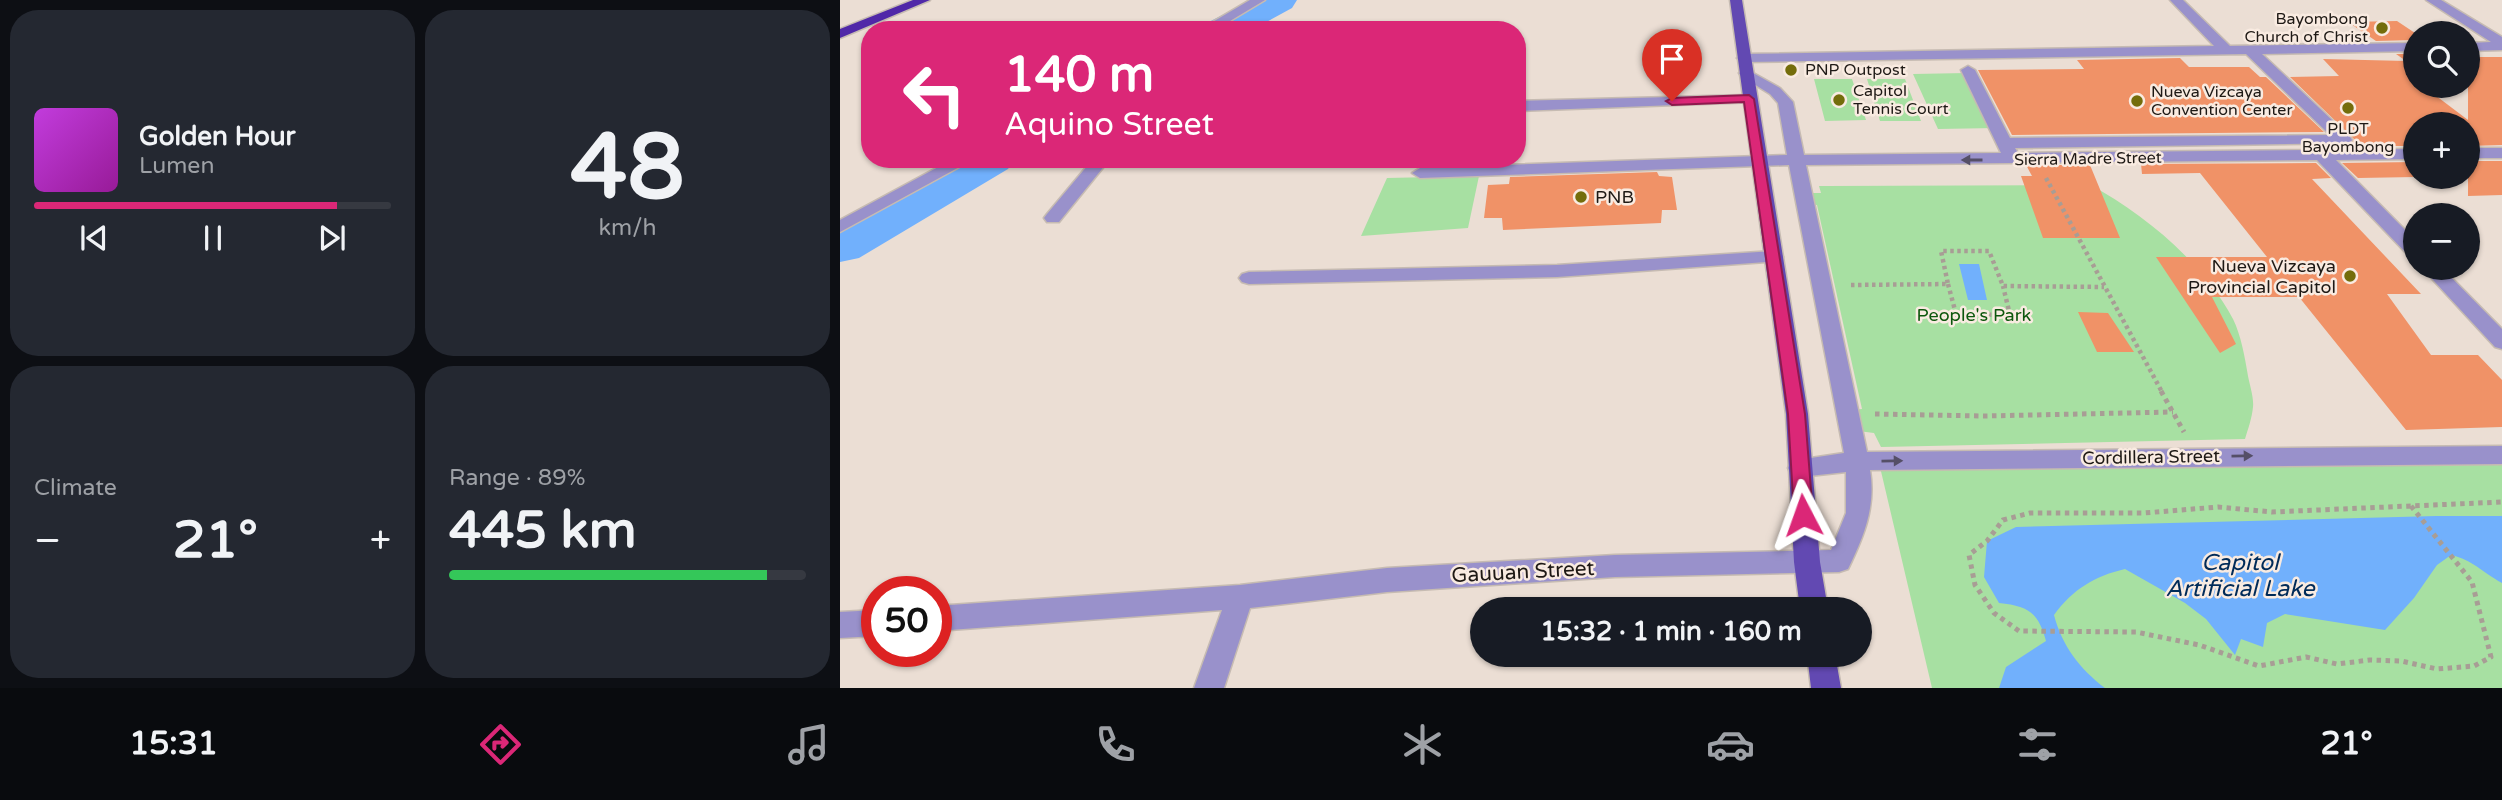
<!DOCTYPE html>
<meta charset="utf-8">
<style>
body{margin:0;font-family:"Varela Round",sans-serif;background:#242831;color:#f1f3f6;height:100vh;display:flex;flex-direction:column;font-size:26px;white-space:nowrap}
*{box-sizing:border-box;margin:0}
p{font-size:23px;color:#9ea1a6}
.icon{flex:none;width:38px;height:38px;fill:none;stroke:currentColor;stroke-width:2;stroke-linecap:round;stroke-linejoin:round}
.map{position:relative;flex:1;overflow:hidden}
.side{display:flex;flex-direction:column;gap:10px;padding:10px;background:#0d0f14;width:840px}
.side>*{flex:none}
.banner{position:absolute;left:21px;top:21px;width:665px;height:147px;border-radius:28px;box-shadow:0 2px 5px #0004;background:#db2777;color:#fff;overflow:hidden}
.tools{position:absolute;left:1563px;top:21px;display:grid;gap:14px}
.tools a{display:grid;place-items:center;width:77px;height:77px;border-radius:50%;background:#171b24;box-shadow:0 2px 5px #0004;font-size:35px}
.speed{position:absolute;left:21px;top:576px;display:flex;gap:14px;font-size:35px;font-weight:700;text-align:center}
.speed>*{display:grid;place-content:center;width:91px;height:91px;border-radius:50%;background:#171b24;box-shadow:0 2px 5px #0004;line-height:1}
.speed .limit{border:10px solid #d22;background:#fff;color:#111}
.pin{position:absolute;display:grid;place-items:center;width:60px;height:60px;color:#fff;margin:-72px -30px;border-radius:50% 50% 50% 0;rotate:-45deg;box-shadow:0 0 7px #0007}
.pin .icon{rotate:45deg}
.me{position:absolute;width:77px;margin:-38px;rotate:356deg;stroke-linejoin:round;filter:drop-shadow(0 0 5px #0008)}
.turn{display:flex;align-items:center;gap:24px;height:147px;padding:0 28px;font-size:32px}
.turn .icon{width:91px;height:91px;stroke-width:2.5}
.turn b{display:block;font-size:49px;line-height:60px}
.big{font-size:52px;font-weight:700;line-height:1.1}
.side .widget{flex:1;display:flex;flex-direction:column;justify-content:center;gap:10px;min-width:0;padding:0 24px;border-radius:28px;background:#242831}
.side .dial{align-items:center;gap:0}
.dial b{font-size:91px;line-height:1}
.song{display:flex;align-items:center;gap:21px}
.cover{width:84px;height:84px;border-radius:10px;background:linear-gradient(135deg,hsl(290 70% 55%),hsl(300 70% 35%))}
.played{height:7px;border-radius:4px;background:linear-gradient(90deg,#db2777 85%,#363941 85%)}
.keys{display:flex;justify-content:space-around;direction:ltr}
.heat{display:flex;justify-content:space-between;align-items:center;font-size:38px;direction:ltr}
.charge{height:10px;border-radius:5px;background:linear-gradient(90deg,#34c759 89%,#363941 0)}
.side .tiles{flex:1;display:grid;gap:10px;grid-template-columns:repeat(2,1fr)}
.trip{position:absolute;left:630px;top:597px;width:402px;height:70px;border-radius:35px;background:#171b24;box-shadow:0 2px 5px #0004;font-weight:700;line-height:70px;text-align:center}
.tabs{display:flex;height:112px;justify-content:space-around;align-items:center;background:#090b0e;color:#9ea1a6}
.tabs .icon{width:49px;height:49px}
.tabs .current{color:#db2777}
.tabs b{font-size:32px;color:#f1f3f6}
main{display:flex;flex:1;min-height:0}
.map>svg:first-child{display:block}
.green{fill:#a7e0a2}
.water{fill:#71b0fc}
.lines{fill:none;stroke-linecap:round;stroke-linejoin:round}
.river{fill:#71b0fc;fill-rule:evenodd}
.building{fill:#f09267}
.minor-casing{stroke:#c6bbb2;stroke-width:3}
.major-casing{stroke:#c6bbb2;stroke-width:3}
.highway-casing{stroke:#c6bbb2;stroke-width:3}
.path-far1{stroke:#a89d95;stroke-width:4.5;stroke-dasharray:3.5 3.5;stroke-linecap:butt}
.path{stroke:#a89d95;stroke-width:5;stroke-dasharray:4.5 4.5;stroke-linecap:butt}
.minor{fill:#9991cb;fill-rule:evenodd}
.major{fill:#6249b2;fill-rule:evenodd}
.highway{fill:#5028a8;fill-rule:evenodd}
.oneway{fill:#554f67}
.route{fill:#db2777;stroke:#8e194d;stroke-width:2}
.poi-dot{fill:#746d0b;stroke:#f9ebe1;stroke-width:2.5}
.labels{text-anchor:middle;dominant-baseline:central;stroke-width:5;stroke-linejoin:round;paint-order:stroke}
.far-poi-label{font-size:16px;fill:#1e1915;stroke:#f9ebe1;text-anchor:start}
.far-street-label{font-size:16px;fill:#1e1915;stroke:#f9ebe1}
.poi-label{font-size:18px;fill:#1e1915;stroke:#f9ebe1;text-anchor:start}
.park-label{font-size:18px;fill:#0c570c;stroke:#f9ebe1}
.street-label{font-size:18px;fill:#1e1915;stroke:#f9ebe1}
.near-street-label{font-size:21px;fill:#1e1915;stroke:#f9ebe1}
.near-water-label{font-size:23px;font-style:italic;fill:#002b59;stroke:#f9ebe1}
</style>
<main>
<section class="side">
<div class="tiles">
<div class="widget">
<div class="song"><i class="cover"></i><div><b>Golden Hour</b><p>Lumen</p></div></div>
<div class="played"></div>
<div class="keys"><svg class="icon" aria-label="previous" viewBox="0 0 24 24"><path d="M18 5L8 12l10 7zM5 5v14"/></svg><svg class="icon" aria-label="pause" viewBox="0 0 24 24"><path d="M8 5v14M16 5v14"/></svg><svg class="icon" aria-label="next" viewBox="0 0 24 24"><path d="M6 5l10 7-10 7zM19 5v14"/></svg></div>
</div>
<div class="widget dial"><b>48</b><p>km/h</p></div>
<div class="widget"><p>Climate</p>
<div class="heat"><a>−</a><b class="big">21°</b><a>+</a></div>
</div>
<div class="widget"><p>Range · 89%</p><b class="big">445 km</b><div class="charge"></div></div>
</div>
</section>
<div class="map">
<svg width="1662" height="688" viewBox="0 0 1662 688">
<rect width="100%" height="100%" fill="#ebded4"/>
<!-- green -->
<path class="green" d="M1127,73L1156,128L1098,129L1073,74Z
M974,79H1012L1026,120L985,121Z
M1027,79H1065L1081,121H1040Z
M639,176L628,228L521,236L547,178Z
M1250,185C1305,214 1363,263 1393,319C1401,335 1405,358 1408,376C1410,386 1414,398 1413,407C1412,418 1408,429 1405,439L1041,447L1034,433L1018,431L1012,410L1022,409L977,205L970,204L968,193H981L979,186H987Z
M1662,459V688H1092L1040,467Z"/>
<!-- water -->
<path class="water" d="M1119,264H1139L1147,300H1128Z
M1596,516H1662V583C1642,572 1633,560 1611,555L1597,565L1574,598L1545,630L1445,614L1427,623L1423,647L1401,639L1395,655L1366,619L1345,603L1285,569C1255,576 1233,589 1214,615C1222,646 1240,669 1265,688H1159L1166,667L1206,641C1198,612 1188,606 1159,603L1144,577L1147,541L1176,527Z"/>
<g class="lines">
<!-- river -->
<path class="river" d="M411,0H457L452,8L412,30H364L369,22Z
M115,159H175L168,169L19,258L0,262V224Z"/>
</g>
<!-- building -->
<path class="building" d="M1557,21L1575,33V40L1536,41L1508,22Z
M1556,54H1575V86H1583L1628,120V57H1662V145L1628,146V124H1575V146H1484H1510L1514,139L1450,77L1499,76L1483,59L1566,61Z
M1340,58L1349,67H1409L1420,77H1426L1484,132L1172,135L1138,70L1244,69L1237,60Z
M1628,161H1662V195L1628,196Z
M1575,162V177L1518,178L1502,163Z
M1476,163L1491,178L1472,179L1581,294H1547L1591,355H1638L1662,380V427L1566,430L1459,297H1372L1396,344L1380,353L1316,257H1427L1360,173L1302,174L1301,164Z
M1186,165H1250L1280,238H1203L1181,176H1192Z
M817,172L819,176L832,177L837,210H822L821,223L663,230L662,218H644L648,185L669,184L670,177Z
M1238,312L1268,313L1294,352H1257Z"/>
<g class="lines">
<defs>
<path id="minor" d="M410,0H425L375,30H359Z
M1330,0H1343L1390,46L1575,43V51L1422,54L1510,137L1512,140L1510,143L1175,148L1178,153L1469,150L1477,145L1486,150L1575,149V159L1496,160L1575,240V257L1568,255L1477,160L966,165L1027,452L1662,446V464L1030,470C1036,507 1024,536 1008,569L999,572L775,577L547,592L410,608L384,688H354L382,610L96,631V606L400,585L547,568L775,555L991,550L1006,513V472L960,477L951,475L948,468L951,461L1004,453L949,165L580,178L572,173L580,168L947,155L938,103L930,94L901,76L899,73L906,69L940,88L953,102L964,155L1161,153L1121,70L1128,66L1135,70L1170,138L1490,135L1406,54L904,62L897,58L904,54L1374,46Z
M1586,0H1601L1662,37V50L1628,51V43L1651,42Z
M909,95L914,96L916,99L914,102L677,111V101Z
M1628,148H1662V158H1628Z
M113,159H134L0,232V220Z
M253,159H270L219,222H207L204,218L207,214Z
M934,251L941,253L943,257L941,261L717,277L409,284L402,282L399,278L402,274L409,272L717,265Z
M1582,268H1602L1662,329V349L1655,347Z
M37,610V636L0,638V612Z"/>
<path id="major" d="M890,0H902L968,414L980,562L988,609H960L954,562L946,414Z
M967,654H995L1001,688H971Z"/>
<path id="highway" d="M73,0H90L0,38V29Z"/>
</defs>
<!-- minor casing -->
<use href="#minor" class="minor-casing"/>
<!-- major casing -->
<use href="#major" class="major-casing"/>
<!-- highway casing -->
<use href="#highway" class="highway-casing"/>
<!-- path-far1 -->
<path class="path-far1" d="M1206,178L1322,392
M1108,284L1116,314L1170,315L1163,286
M1011,285L1108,284L1101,251H1149L1163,286L1264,287"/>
<!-- path -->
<path class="path" d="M1321,391L1344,432
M1035,414L1145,416L1333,412
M1571,506L1632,582L1651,657L1634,666L1597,669L1561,661L1530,660L1497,664L1466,657L1419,666L1359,645L1296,632L1179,631L1154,613L1135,585L1129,555L1147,541L1163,520L1190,513H1304L1378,507L1432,512L1662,502"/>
<!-- minor -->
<use href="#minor" class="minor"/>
<!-- major -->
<use href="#major" class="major"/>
<!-- highway -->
<use href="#highway" class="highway"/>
</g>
<!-- one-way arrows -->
<defs><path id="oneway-solid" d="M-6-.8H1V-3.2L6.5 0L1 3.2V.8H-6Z" transform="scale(1.75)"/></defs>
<g class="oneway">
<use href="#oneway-solid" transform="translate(1132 160) rotate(180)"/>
<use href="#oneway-solid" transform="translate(1402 456) rotate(-1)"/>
<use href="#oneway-solid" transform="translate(1052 461) rotate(-1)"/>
</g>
<!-- route -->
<path class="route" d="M909,95L914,99L965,414L973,515L970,521L963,523L956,521L954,515L948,414L904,102L832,105L826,101L832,98Z"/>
<!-- markers -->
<g class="poi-dot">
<circle cx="1542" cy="28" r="7"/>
<circle cx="951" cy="70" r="7"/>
<circle cx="999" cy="100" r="7"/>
<circle cx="1297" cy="101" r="7"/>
<circle cx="1508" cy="108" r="7"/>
<circle cx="741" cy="197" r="7"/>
<circle cx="1510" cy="276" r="7"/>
</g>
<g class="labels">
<!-- far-poi labels -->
<g class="far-poi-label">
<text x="1528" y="19" text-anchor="end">Bayombong<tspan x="1528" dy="18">Church of Christ</tspan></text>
<text x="965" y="70">PNP Outpost</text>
<text x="1013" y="91">Capitol<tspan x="1013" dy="18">Tennis Court</tspan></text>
<text x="1311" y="92">Nueva Vizcaya<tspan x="1311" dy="18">Convention Center</tspan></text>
<text x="1508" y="129" text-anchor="middle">PLDT<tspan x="1508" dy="18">Bayombong</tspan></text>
</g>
<!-- far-street labels -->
<g class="far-street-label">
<text transform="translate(1248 159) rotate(-1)">Sierra Madre Street</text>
</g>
<!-- poi labels -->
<g class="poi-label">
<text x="755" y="197">PNB</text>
<text x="1496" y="266" text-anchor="end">Nueva Vizcaya<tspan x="1496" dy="21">Provincial Capitol</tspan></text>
</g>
<!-- park labels -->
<g class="park-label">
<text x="1134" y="315">People's Park</text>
</g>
<!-- street labels -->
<g class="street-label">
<text transform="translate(1311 457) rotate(-1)">Cordillera Street</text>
</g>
<!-- near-street labels -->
<g class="near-street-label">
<text transform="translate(683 572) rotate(-3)">Gauuan Street</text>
</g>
<!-- near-water labels -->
<g class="near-water-label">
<text x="1400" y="563">Capitol<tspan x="1400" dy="26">Artificial Lake</tspan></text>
</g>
</g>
</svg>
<div class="tools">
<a><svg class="icon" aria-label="search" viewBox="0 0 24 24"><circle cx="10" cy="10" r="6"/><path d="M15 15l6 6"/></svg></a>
<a>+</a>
<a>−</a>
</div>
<div class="speed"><div class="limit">50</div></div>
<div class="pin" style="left:832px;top:101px;background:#d93025"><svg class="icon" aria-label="arrive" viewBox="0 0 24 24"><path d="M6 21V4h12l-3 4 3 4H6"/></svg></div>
<svg class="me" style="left:963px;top:515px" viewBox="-20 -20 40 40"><path d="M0-17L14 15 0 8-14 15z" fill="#db2777" stroke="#fff" stroke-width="4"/></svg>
<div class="trip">15:32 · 1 min · 160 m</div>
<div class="banner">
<div class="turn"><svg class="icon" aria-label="left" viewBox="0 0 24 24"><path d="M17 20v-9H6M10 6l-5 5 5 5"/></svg><div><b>140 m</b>Aquino Street</div></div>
</div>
</div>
</main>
<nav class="tabs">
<b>15:31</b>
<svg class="icon current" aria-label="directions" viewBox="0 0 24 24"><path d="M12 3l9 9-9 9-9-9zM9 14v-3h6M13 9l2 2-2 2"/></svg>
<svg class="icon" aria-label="music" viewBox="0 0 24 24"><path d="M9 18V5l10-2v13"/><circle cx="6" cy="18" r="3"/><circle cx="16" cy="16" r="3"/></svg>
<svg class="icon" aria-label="phone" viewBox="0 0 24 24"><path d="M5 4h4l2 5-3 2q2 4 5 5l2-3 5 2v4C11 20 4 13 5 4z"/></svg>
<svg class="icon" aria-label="climate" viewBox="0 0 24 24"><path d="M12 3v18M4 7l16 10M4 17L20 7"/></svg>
<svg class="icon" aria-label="car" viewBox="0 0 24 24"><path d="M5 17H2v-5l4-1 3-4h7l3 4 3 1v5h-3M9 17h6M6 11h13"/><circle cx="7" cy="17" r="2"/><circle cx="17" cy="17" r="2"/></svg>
<svg class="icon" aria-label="filters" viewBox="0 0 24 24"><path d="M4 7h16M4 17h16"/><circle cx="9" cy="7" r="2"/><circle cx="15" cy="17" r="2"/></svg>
<b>21°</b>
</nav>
